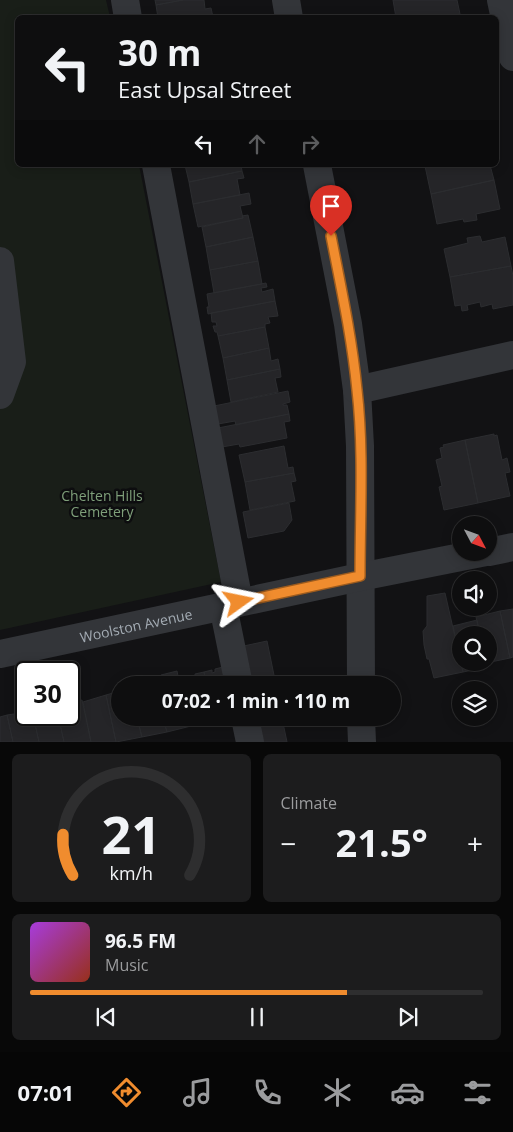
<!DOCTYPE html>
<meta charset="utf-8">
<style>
body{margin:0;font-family:"Open Sans",sans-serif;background:#1c1c1d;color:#f1f3f6;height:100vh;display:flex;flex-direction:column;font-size:19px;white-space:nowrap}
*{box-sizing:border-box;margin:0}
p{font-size:16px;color:#9b9c9e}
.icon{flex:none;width:28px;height:28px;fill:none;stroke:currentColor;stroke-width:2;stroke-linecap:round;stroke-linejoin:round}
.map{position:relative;height:742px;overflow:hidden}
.sheet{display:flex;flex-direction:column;gap:12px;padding:12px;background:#080808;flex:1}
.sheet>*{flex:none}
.banner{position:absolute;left:15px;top:15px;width:484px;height:152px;border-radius:8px;box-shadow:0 2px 12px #0003,0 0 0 1px #2e2e2f;background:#0e0e0f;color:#f1f3f6;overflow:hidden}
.needle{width:32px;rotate:131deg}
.tools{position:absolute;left:452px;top:516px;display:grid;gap:10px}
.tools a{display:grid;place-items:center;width:45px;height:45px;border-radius:50%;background:#0e0e0f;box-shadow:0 2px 12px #0003,0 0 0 1px #2e2e2f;font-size:25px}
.speed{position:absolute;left:15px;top:661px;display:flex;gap:10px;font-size:25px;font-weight:700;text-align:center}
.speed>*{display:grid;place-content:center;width:65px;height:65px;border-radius:50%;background:#0e0e0f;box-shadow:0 2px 12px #0003,0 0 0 1px #2e2e2f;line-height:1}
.speed .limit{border:2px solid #111;border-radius:8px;background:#fff;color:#111}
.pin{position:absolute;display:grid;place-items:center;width:42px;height:42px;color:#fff;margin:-51px -21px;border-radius:50% 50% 50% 0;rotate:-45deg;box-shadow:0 0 5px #0007}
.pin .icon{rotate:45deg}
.me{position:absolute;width:55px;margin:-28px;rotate:78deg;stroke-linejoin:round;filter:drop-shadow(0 0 4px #0008)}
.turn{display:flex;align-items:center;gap:18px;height:105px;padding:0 20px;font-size:22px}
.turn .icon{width:65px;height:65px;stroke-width:2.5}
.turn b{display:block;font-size:35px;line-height:42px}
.lanes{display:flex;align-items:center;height:48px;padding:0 20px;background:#0003;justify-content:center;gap:25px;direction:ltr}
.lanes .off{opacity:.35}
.big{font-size:38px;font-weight:700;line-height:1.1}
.sheet .widget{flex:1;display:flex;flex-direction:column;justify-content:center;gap:8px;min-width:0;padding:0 18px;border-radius:8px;background:#1c1c1d}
.sheet .dial{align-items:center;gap:0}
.dial svg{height:130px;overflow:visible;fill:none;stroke:#2e2e2f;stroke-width:7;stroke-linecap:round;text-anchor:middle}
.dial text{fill:#f1f3f6;stroke:none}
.song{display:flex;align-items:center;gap:15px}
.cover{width:60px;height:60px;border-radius:8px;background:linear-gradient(135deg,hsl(280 70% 55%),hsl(10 70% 35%))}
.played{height:5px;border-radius:2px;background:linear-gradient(90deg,#f08c2e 70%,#2e2e2f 70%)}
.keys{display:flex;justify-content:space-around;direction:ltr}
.heat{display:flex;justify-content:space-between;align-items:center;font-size:28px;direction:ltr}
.sheet .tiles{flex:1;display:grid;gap:12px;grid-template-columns:1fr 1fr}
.widget:last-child{grid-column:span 2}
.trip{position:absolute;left:111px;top:676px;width:290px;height:50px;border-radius:25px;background:#0e0e0f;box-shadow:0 2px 12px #0003,0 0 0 1px #2e2e2f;font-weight:700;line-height:50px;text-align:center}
.tabs{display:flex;height:80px;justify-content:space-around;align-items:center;background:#060606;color:#9b9c9e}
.tabs .icon{width:35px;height:35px}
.tabs .current{color:#f08c2e}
.tabs b{font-size:22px;color:#f1f3f6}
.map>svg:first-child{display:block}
.green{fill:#191e18}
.building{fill:#252528;stroke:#2c2d30}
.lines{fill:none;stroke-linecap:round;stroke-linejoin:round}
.minor{stroke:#333539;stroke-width:28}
.route-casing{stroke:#9c5b1e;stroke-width:12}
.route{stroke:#f08c2e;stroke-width:9}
.labels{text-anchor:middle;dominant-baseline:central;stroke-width:5;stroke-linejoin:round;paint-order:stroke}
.park-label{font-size:14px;fill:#7f9f7a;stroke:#0d0d0f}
.street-label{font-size:14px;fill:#a4acb4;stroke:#0d0d0f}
</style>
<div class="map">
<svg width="513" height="742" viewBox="0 0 513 742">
<rect width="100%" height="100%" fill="#121214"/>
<!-- green -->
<path class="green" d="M0,0H106L110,17L18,18V165H139L221,582L0,630Z"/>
<!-- building -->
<path class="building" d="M155,0H183L156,5Z
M183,0H204L205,9L211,8L213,17L158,18L156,5Z
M393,0H457L460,14L442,18H396Z
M185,165H241L242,171L189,182Z
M429,165H490L494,180L431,194L425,166Z
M242,171L244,178L237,179L240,195L193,204L189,182Z
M494,180L500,209L476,214L477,220L464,222L463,219L437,224L431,194Z
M249,193L251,204L240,206L243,218L198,227L193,204Z
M248,215L253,237L206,247L202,227L243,218L242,216Z
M480,236L482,242L505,237L511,266L450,277L444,249L468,243L467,238Z
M253,237L258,261L210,270L206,247Z
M258,261L262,284L214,293L210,270Z
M511,266L513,276V305L493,309L492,304L481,307L480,302L467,305L468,310L462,311L461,305L455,306L450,277Z
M266,283L267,287L261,288L262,292L273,289L275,301L208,314L207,307H209L207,294Z
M275,301L278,316L268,317L270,323L265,324V327L218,336L217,332H215L213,326H217L216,322H212L211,313Z
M265,327L269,348L223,358L218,336Z
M269,348L271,361L278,359L280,369L227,380L223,358Z
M280,369L281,377L275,378L278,392L231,402L227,380Z
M288,391L290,402L283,404V405H287L289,414L236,425L235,421L218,424L214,406Z
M289,414L290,421L284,422L287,438L240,447L239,444L222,447L218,428Z
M494,434V436L497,435L502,460L507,458L510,472L505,473L510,496L478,503L465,440Z
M465,440L478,503L444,510L439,487L442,486L436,460L442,458L440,448L444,447L443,445Z
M284,446L288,468L293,467L294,473L245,482L239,455Z
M294,473L296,481L291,482L295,501L250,510L245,482Z
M289,503L292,520L284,531L248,538L243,512Z
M445,593L463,672L434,678L429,659H427L424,645L423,631L427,626V596Z
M513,609V657L510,658L500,611Z
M500,611L510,658L486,663L489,662V635H480L476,617Z
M477,620L480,635H461V662H486L487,667L463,672L453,626Z
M267,641L276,685H247L239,647Z
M227,666L235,685H207L204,672L212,670V673L215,672V669Z
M177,671L179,681H180L181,685H157L163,684L161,675Z
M204,672L207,685H181L180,681L195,677V674Z
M113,693L114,696L120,695V718H137L142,737L116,742L106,695Z
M106,695L116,742H91L83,702Z
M82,700L91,742H64L58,715H69V704Z
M26,713V715H33L39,742H13L7,715L14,714L15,716Z
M7,715L13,742H0V717Z
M33,715H58L64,742H39Z
M137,718H163L167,732L142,737Z
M163,718H189L191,726L167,732Z
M189,718H215V721L191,726Z
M254,718H282L287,742H258Z"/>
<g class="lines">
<!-- minor -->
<g class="minor">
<path d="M125,0L128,18"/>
<path d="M286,0L289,18"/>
<path d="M501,0L513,57"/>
<path d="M156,165L239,602"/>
<path d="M317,165L348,324L357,390L360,446L361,685"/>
<path d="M0,261L12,362L0,395"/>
<path d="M357,390L513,355"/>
<path d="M489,552L513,547"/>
<path d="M223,606L239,685"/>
<path id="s1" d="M0,654L360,577L486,552"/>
<path d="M245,718L250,742"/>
<path d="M361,718L362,742"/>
</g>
</g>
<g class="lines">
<defs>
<path id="route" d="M239,602L360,576C360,515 364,451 357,390C352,338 341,287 331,236"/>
</defs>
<!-- route casing -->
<use href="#route" class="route-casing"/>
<!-- route -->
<use href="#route" class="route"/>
</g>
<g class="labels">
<!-- park labels -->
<g class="park-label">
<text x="102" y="495">Chelten Hills<tspan x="102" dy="16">Cemetery</tspan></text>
</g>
<!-- street labels -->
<g class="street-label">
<text stroke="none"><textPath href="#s1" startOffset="139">Woolston Avenue</textPath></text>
</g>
</g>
</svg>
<div class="tools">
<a><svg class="needle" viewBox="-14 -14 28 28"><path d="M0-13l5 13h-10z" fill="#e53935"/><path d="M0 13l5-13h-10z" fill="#9b9c9e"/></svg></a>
<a><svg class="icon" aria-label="sound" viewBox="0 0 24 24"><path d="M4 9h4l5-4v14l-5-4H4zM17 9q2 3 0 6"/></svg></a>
<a><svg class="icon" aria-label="search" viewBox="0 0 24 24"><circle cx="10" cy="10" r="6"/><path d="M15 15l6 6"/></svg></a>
<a><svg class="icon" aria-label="layers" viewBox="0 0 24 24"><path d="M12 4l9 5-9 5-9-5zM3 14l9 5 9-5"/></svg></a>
</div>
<div class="speed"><div class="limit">30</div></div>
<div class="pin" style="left:331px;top:236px;background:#d93025"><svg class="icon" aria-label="arrive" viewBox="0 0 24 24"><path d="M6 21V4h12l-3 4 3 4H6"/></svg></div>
<svg class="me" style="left:239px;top:602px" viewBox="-20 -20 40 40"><path d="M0-17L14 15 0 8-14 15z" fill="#f08c2e" stroke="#fff" stroke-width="4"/></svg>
<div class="trip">07:02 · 1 min · 110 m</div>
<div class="banner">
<div class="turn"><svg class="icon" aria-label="left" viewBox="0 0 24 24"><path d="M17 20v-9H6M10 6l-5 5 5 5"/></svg><div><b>30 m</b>East Upsal Street</div></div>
<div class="lanes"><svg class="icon" aria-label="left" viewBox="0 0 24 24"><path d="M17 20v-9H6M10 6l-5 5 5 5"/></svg><svg class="icon off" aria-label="ahead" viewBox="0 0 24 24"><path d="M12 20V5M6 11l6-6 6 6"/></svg><svg class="icon off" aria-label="right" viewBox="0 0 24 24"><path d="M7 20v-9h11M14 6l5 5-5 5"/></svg></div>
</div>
</div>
<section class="sheet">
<div class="tiles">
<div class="widget dial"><svg viewBox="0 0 100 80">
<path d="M14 69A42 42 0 1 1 86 69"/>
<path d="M14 69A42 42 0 0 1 8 44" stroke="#f08c2e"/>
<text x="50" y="56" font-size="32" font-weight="700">21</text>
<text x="50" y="72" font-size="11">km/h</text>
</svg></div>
<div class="widget"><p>Climate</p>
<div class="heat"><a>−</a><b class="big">21.5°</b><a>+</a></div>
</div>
<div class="widget">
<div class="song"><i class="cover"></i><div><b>96.5 FM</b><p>Music</p></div></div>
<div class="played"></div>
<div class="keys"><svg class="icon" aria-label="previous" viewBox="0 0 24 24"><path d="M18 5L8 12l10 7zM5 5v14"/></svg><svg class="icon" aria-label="pause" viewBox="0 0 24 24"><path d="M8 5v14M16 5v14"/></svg><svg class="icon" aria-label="next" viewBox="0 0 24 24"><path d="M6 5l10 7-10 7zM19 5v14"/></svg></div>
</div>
</div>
</section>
<nav class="tabs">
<b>07:01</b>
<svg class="icon current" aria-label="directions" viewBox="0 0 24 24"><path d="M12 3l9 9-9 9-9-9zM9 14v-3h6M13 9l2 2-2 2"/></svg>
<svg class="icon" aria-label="music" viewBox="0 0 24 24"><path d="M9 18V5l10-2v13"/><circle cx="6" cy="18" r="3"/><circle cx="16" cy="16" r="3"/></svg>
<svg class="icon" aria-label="phone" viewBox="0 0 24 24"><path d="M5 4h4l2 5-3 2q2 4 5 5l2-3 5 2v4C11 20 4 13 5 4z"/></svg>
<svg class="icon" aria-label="climate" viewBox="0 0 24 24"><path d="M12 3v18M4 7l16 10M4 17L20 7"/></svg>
<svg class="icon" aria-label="car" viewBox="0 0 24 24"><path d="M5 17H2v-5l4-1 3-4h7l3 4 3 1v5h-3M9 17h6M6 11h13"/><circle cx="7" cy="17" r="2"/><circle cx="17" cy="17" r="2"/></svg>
<svg class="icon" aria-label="filters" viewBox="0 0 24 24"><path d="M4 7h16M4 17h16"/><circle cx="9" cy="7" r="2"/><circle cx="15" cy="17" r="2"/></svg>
</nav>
